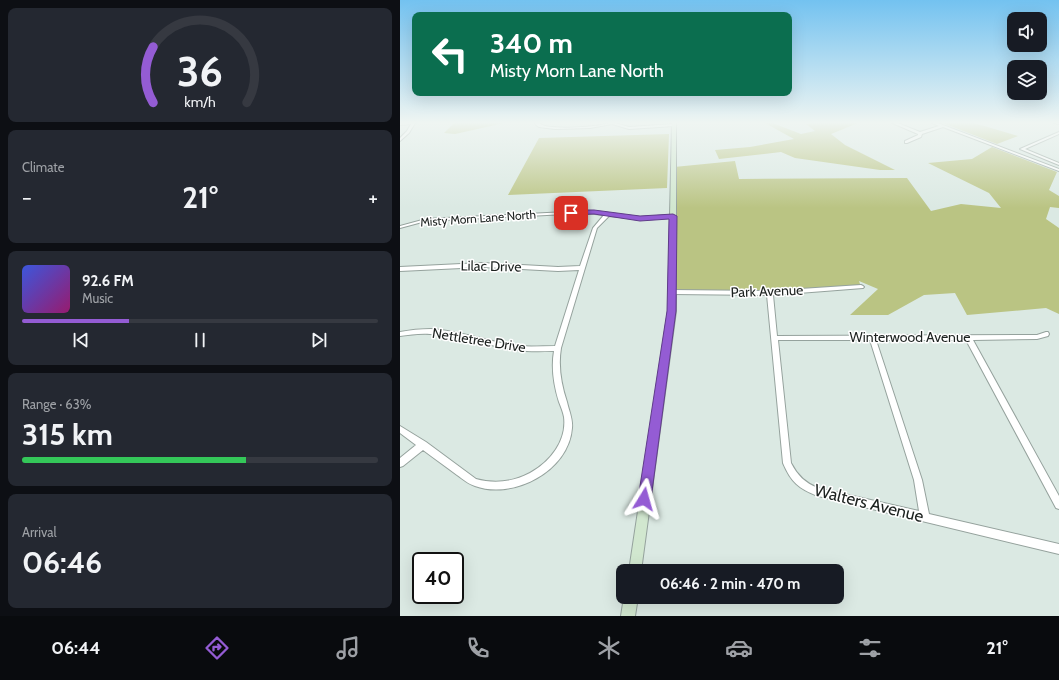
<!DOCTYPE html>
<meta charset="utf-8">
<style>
body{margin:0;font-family:Cabin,sans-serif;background:#242831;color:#f1f3f6;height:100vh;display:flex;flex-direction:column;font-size:15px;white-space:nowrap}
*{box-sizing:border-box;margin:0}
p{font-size:13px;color:#9ea1a6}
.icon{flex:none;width:22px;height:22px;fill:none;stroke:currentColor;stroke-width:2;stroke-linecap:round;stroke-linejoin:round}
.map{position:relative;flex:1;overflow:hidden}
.details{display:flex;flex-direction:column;gap:8px;padding:8px;background:#0d0f14;width:400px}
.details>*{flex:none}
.top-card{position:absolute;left:12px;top:12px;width:380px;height:84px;border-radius:8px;box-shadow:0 4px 16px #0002;background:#0b6e4f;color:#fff;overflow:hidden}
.buttons{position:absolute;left:607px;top:12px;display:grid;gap:8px}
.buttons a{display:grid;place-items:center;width:40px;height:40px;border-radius:8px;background:#171b24;box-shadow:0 4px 16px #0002;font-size:20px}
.speed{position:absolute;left:12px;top:552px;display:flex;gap:8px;font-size:20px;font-weight:700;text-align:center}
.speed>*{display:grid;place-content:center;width:52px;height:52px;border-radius:50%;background:#171b24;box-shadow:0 4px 16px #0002;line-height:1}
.speed .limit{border:2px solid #111;border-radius:6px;background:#fff;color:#111}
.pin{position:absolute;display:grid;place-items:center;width:34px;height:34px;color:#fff;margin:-17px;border-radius:8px;box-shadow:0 2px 6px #0006}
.me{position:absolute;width:44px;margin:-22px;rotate:8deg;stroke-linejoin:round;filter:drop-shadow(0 0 3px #0008)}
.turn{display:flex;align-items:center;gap:14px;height:84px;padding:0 12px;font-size:18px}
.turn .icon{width:52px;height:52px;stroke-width:2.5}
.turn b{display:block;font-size:28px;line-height:34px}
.big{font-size:30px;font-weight:700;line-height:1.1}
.details .widget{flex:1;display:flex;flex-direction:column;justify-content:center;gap:6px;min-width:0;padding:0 14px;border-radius:8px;background:#242831}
.details .dial{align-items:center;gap:0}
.dial svg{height:104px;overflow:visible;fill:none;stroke:#363941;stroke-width:7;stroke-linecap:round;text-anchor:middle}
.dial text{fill:#f1f3f6;stroke:none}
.song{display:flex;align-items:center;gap:12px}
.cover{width:48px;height:48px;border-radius:6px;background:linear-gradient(135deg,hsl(230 70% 55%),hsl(320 70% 35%))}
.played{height:4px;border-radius:2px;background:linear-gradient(90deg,#945cd4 30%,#363941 30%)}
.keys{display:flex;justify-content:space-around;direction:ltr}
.heat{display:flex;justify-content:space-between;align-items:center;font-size:22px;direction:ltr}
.charge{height:6px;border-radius:3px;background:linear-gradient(90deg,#34c759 63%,#363941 0)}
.trip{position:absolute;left:216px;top:564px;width:228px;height:40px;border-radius:8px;background:#171b24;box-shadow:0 4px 16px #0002;font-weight:700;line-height:40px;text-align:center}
.tab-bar{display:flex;height:64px;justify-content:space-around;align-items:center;background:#090b0e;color:#9ea1a6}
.tab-bar .icon{width:28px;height:28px}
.tab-bar .selected{color:#945cd4}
.tab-bar b{font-size:18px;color:#f1f3f6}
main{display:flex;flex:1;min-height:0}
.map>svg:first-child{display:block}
.green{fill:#bac483}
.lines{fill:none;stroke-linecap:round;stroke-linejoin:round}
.street-casing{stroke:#95a29d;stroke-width:2}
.secondary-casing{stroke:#95a29d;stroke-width:2}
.street{fill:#fff;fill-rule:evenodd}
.secondary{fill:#d1e7cf;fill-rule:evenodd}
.route{fill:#945cd4;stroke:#603c8a}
.labels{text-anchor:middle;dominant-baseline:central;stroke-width:3;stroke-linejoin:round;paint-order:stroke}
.far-street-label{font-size:12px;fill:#1d2220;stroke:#fff}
.street-label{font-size:14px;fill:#1d2220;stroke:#fff}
.near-street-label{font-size:17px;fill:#1d2220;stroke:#fff}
</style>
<main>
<section class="details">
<div class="widget dial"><svg viewBox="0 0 100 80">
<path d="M14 69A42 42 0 1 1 86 69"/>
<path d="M14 69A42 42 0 0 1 14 26" stroke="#945cd4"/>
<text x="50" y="56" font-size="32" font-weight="700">36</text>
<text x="50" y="72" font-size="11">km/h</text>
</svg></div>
<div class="widget"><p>Climate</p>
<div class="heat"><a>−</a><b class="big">21°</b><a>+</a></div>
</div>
<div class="widget">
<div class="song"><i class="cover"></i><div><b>92.6 FM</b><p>Music</p></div></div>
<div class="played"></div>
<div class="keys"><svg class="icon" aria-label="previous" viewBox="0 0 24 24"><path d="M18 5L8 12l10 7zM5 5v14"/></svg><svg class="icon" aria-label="pause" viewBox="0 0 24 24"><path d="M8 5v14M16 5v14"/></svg><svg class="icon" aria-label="next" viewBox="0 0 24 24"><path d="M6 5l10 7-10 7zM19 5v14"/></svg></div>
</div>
<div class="widget"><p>Range · 63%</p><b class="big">315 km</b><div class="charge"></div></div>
<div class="widget"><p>Arrival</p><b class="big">06:46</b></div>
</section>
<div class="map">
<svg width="659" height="616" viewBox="0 0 659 616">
<rect width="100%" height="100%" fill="#dbe9e3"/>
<!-- green -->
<path class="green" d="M55,122H109L55,134L44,133Z
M363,122H370L401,134L415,131L406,124L421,122H456L458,123L431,134L445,145L495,170H480L395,158L381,152L319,159L315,150L350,147L394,139Z
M540,122H571L618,136L597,144Z
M269,134L267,188L108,195L139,138Z
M592,147L657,172L649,190L659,196V208L650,207L646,219L659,228V314L646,308L567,315L555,293L524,295L488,315H450L478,289L459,281L461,287L370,293L272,292L274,167L335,161L339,179L507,178L531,211L561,204L601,208L589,193L528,163L572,159Z"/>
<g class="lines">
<defs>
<path id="street" d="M8,122H18L15,123L9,133L0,141V138L7,131L11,124L0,125V123Z
M134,122H138C144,131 190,127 201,125C207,124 211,122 217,122L215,123L229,127L274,124L276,125L274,126L229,129L212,124L190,128L155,129L139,127L136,125Z
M490,122H495L520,132L539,126L530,122H535L659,169V171L543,127L522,134L521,137L507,143H505V141L518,135V134Z
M653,122H659V124L654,123Z
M659,132V134L625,149L659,163V165L620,149Z
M186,211L240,217L273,215L275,216L273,217L240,219L209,216L197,228L161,348C158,366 161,384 167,402C169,411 173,419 172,428C169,471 113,500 75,486C68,484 63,479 57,475C46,467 34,458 23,450L3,466L0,467V458L16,445L0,433V426L26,442L76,479C94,484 113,482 130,473C150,462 167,441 164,417C163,412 161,407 159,402C154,386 151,368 154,351C142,351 130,352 118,350C88,346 60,336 30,334C20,333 10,335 0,336V332C10,330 20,329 31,329C61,331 89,342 119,346C131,347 143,346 155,346L179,270L158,271L82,267L0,271V267L82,263L158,267L180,266L193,228L204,215L186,213L26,221L0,228V226L26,219Z
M461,285L463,286L464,287L463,288L373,295L377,336L637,335L646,332H648L649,334L648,336L637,339L573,340L659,496V509L656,508L566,340H476L522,480L529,514L659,544V554L418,496C399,489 391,482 383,463L367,295L272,294L269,292L272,290L370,291ZM378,340H470L514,480L519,511L418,488C405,483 397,475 391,463Z"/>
<path id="secondary" d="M272,122H276V311L241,571H229L268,311Z
M224,597H238L235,616H221Z"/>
</defs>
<!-- street casing -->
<use href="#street" class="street-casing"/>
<!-- secondary casing -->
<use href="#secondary" class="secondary-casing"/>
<!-- street -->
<use href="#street" class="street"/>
<!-- secondary -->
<use href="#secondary" class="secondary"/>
</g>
<!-- sky -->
<linearGradient id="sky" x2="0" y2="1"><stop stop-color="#73c2f0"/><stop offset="0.59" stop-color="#eff5f2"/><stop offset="1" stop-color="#eff5f2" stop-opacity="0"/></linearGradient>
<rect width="659" height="208" fill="url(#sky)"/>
<!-- route -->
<path class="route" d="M194,210L240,216L273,214L277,216L276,311L251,499L249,504L244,506L240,504L238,499L267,311L269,219L240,221L194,214L171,215L168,213L171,210Z"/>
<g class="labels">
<!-- far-street labels -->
<g class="far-street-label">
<text transform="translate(78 218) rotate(-4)">Misty Morn Lane North</text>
</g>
<!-- street labels -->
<g class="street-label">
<text transform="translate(91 266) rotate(1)">Lilac Drive</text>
<text transform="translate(367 291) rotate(-2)">Park Avenue</text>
<text x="510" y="337">Winterwood Avenue</text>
<text transform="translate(79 340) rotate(9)">Nettletree Drive</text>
</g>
<!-- near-street labels -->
<g class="near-street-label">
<text transform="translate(469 503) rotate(14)">Walters Avenue</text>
</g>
</g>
</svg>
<div class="buttons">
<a><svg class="icon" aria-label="sound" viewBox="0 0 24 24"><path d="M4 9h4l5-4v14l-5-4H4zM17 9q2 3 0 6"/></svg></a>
<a><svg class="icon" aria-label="layers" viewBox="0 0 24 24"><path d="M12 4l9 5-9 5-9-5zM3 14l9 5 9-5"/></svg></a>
</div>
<div class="speed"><div class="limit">40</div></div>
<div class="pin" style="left:171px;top:213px;background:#d93025"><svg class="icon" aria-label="arrive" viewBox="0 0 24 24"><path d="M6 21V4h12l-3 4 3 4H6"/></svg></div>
<svg class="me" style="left:244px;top:499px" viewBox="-20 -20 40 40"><path d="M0-17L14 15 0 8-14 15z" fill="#945cd4" stroke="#fff" stroke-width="4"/></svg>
<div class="trip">06:46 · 2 min · 470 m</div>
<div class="top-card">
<div class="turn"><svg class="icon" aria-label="left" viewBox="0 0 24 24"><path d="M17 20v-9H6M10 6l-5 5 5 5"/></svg><div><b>340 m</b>Misty Morn Lane North</div></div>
</div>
</div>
</main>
<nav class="tab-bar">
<b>06:44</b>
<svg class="icon selected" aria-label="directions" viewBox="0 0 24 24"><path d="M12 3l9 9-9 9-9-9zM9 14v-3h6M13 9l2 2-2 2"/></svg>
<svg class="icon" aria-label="music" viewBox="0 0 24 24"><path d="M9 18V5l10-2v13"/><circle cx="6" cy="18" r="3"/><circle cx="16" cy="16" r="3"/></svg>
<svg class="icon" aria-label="phone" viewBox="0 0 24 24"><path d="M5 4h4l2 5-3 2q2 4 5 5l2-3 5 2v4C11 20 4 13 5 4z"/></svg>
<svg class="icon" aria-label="climate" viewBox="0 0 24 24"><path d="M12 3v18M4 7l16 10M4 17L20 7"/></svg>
<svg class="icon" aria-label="car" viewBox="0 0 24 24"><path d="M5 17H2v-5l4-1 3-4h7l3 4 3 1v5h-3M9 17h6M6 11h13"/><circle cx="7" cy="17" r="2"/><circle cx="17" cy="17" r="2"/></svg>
<svg class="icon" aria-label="filters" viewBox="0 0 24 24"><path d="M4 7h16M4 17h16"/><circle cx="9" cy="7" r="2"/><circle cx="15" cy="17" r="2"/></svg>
<b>21°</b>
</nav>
